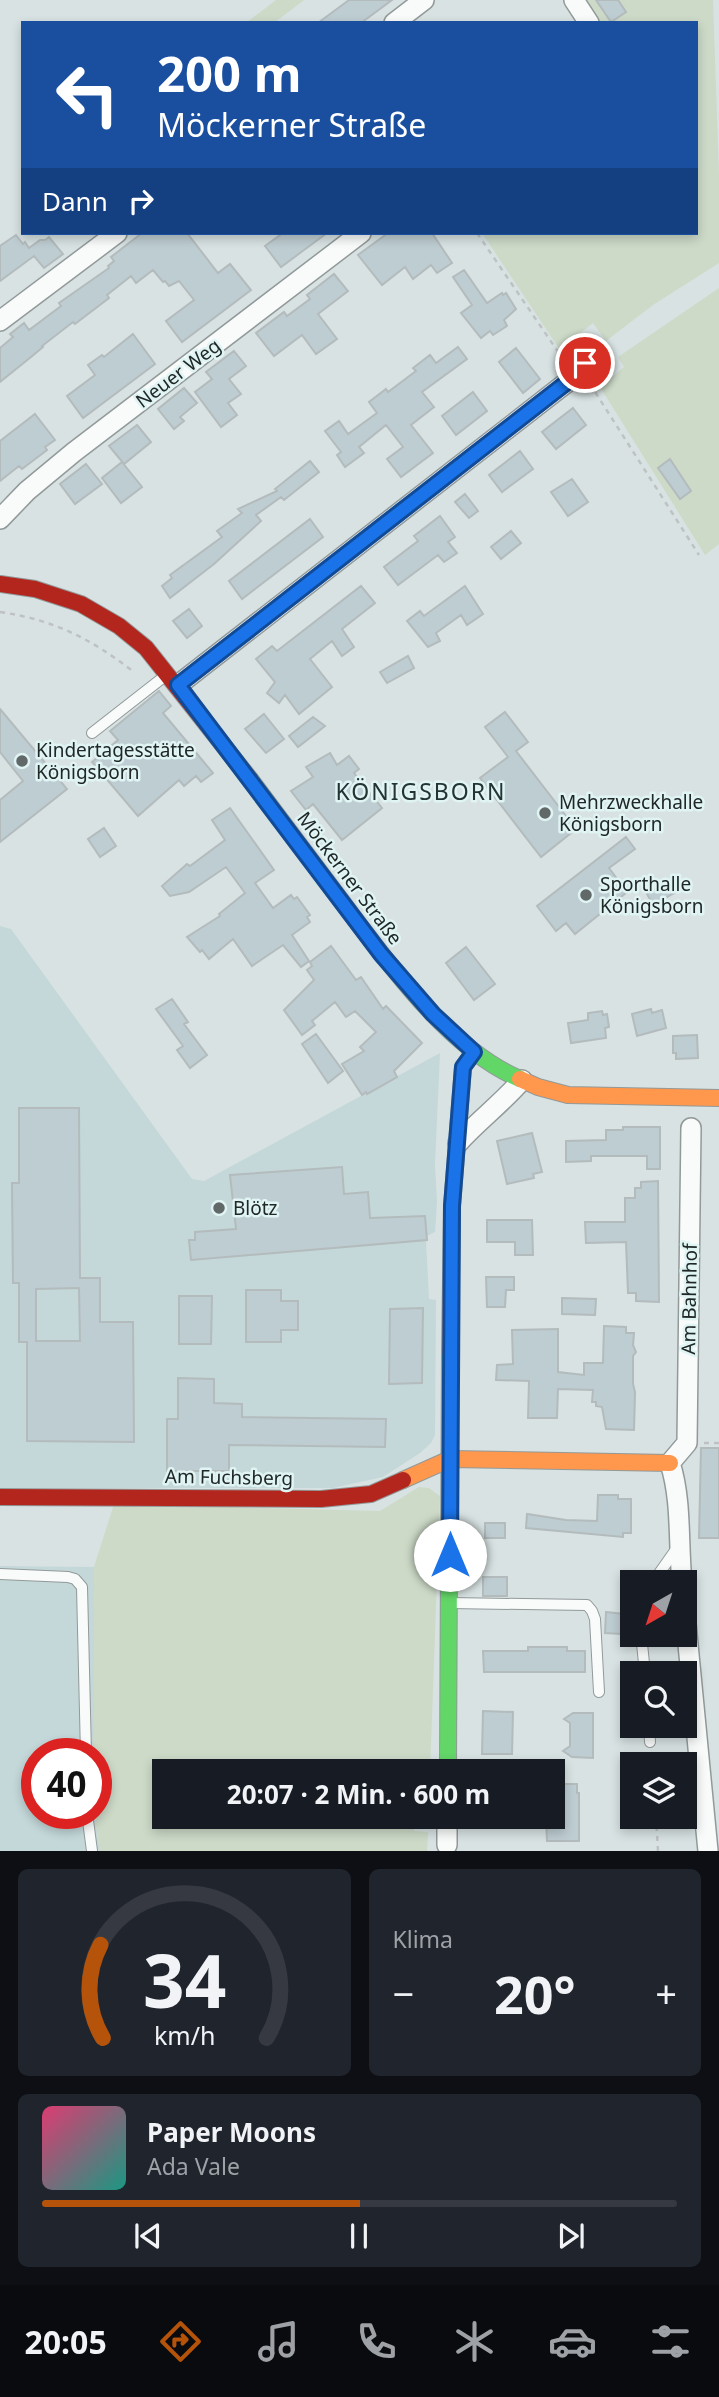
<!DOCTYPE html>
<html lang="de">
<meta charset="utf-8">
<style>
body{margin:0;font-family:"Noto Sans",sans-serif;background:#20242c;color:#f1f3f6;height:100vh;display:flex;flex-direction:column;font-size:26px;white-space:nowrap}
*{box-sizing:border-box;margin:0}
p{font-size:23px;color:#9ea1a6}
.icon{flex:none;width:38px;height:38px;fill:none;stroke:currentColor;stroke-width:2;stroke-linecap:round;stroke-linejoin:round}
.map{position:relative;height:1851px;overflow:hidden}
.sheet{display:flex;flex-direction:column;gap:18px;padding:18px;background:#0d0f14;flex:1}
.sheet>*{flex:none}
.banner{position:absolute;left:21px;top:21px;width:677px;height:214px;border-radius:0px;box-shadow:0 4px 10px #0003;background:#1a4fa0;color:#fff;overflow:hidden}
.needle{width:46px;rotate:219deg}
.controls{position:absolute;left:620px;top:1570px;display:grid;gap:14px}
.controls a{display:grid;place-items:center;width:77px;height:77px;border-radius:0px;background:#171b24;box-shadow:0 4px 10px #0003;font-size:35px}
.speed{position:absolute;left:21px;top:1738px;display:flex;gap:14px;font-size:35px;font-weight:700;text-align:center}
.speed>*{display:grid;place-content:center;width:91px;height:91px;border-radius:50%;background:#171b24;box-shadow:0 4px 10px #0003;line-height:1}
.speed .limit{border:10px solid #d22;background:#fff;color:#111}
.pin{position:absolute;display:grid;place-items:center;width:60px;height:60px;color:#fff;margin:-30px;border:4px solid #fff;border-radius:50%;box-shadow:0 2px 7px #0007}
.me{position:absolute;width:77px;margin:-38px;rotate:0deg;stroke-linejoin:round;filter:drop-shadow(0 0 5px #0008)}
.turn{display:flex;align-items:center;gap:24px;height:147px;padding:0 21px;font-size:32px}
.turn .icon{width:91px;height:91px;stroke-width:2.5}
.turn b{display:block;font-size:49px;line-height:60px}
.then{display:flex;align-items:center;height:66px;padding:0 21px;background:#0003;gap:14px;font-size:26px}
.big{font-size:52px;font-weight:700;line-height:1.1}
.sheet .widget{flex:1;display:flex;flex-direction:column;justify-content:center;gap:10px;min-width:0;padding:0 24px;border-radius:10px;background:#20242c}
.sheet .dial{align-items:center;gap:0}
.dial svg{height:182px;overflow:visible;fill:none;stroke:#363941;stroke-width:7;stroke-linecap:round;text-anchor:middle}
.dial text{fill:#f1f3f6;stroke:none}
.song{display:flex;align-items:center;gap:21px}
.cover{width:84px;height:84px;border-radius:10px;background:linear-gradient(135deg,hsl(340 70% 55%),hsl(170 70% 35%))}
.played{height:7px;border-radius:4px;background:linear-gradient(90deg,#b45309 50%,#363941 50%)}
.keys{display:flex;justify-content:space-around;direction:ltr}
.heat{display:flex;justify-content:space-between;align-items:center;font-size:38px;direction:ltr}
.sheet .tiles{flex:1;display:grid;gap:18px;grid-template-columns:1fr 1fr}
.widget:last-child{grid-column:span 2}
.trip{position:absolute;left:152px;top:1759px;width:413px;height:70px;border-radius:0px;background:#171b24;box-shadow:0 4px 10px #0003;font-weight:700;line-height:70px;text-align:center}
.tab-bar{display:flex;height:112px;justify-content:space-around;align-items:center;background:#090b0e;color:#9ea1a6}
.tab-bar .icon{width:49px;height:49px}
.tab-bar .selected{color:#b45309}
.tab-bar b{font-size:32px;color:#f1f3f6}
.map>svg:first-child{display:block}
.built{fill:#c4d8d9}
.green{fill:#cddac8}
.building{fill:#becdd2;stroke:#b3bbbd;stroke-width:2;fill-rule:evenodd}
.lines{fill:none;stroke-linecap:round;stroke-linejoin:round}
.lane-casing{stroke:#929999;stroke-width:12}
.street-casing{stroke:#929999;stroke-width:22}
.fast-casing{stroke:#929999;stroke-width:18}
.slow-casing{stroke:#929999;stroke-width:18}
.jam-casing{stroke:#929999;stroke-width:18}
.path{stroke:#bfc2c2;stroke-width:2.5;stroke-dasharray:5 5;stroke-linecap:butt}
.lane{stroke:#f9fbfb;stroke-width:10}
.street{stroke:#f9fbfb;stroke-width:19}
.fast{stroke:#63d668;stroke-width:16}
.slow{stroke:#ff974d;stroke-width:16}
.jam{stroke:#b3261e;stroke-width:16}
.route-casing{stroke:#114b97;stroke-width:18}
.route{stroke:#1a73e8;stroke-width:12}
.poi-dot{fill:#606868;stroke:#e0f4f4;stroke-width:2.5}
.labels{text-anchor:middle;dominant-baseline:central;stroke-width:5;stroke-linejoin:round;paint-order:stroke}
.street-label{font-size:19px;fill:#202727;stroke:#e0f4f4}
.poi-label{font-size:19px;fill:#202727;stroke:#e0f4f4;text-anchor:start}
.quarter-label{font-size:23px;letter-spacing:2px;fill:#243334;stroke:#e0f4f4}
</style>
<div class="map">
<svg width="719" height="1851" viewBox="0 0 719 1851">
<rect width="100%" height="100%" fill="#d8e2e2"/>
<!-- built -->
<path class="built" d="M0,926L11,929L192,1179L204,1181L440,1053L435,1164L437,1202L435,1232L427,1236L426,1241L429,1299L436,1300L435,1435L431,1443L420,1453L383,1477L333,1488H0Z
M0,1566L94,1567V1753L37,1754V1813H94L100,1851H0Z"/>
<!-- green -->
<path class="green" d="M276,0H304L274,23H246Z
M582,0H713L719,176V263L653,305L606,341L593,323L579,334L568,362L482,233H696V23H597Z
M719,288V544L705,555L600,387L624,367L618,357Z
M419,1487L429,1488L440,1496L430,1771H164V1816L415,1817L414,1831L428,1832L427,1851H100L94,1813H96V1754H94V1567L114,1504L380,1511Z"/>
<!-- building -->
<path class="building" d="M349,0H392L361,23H318Z
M596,0H618L626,12L611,22Z
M142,233H187L218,273L230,264L251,290L182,342L166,321L194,300L179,281L169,286L165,281L163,282L153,270L136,283L131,276L107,295L109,298L75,324L73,322L42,346L43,347L31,357L0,382V348L13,337L10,334L24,323L29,330L61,306L59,303L109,268L108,266L114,261L111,257Z
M283,233H327L281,267L265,246Z
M388,233H432L452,263L437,273L431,265L413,279L405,267L382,285L358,255Z
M16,235L23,244L25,242L29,248L40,240H45L49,237L63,254L44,268L34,256L0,281V246Z
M464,270L487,303L502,293L503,295L506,293L516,309L504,320L507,326L493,335L490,331L481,338L461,313L472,305L453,277Z
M334,274L348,291L318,314L337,339L316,354L302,335L274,356L256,333L284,312L287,316L310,299L307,295Z
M133,334L155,364L83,418L67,396L95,375L88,365L102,355L104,357Z
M458,347L467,359L422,392L434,407L411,425L433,453L401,477L387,459L403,447L386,425L359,447L364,453L345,467L337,455L341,452L325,431L339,421L348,434L377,413L369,402L386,389L388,392L416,371L413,368L430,355L436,363Z
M516,348L540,379L523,393L499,362Z
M234,351L246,366L229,379L241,394L228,403L237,415L221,427L195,392L212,379L206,372Z
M184,388L197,403L180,417L184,421L174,429L158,409Z
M473,392L487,411L456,435L442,416Z
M573,408L586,425L556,449L542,432Z
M35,414L55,440L45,447L47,450L22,469L19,466L0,481V441Z
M137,425L151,442L124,464L109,446Z
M520,451L533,469L502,492L489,475Z
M670,459L691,491L680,499L658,468Z
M310,461L319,472L284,500L281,497L256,515L261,521L214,564L170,598L162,586L172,578L170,575L222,537L217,531L242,513L238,509L277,491L275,489Z
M122,462L142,487L121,503L102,478Z
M86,464L102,484L75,504L60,484Z
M572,479L588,502L568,516L551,492Z
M465,494L478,511L469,518L455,502Z
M440,516L455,537L448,542L457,553L444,562L438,555L398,585L384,567L418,541L414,536Z
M310,519L323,537L242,599L229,581Z
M511,531L521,543L501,559L491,547Z
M361,586L375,603L342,629L354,647L342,656L332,641L310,659L332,687L299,714L285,695L279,703L267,693L275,682L256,659L272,646L277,651Z
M465,586L483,614L467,625L461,615L436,633L440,641L428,647L407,621L420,611L424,616Z
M189,609L202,626L187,638L173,621Z
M408,656L414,668L387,683L380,672Z
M159,691L171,706L163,713L213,773L201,782L196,776L184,786L179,780L138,816L92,762L118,740L110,731Z
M0,709L67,789L0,842V800L23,781L0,752Z
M505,712L528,742L516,751L576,829L541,857L480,778L508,757L485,727Z
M264,714L284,739L266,753L245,729Z
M313,717L325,726L298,747L289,736Z
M330,753L337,765L349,756L359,769L354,773L382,808L342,840L313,804L306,810L291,791L313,777L306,767Z
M230,808L274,870L255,883L273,908L291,895L294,899L297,897L310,915L307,917L310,922L292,935L309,961L301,967L283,945L252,966L233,939L209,959L202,950L200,952L187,937L220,916L219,914L245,893L226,867L189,892L170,896L162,886L187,864L190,866L225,840L212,820Z
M104,828L116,846L100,857L88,839Z
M626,837L635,849L609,868L627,892L575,934L566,923L556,931L537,906Z
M677,877L683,888L653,905L647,894Z
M331,946L356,980L361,977L383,1009L386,1006L422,1043L394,1071L397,1077L367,1094L366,1092L362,1095L342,1064L364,1051L360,1047L376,1032L355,1011L346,1017L335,1002L312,1021L315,1025L302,1035L284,1010L314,980L307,970L312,966L310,962Z
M466,947L495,984L474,1000L446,963Z
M172,999L188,1022L184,1024L207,1055L190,1068L177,1050L183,1046L156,1009Z
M651,1009L652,1013L662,1010L666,1028L637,1036L632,1014Z
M602,1011L603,1015L607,1014L609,1027L605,1028L606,1038L571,1043L568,1023L588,1020V1013Z
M316,1034L343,1071L328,1083L302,1044Z
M697,1035L698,1058L676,1059V1053H673V1036Z
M19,1108H79L80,1278H100V1322H133L134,1442L27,1441V1342H19V1283H13L12,1183H19ZM79,1288L80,1341H36V1289Z
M623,1127H660V1169H647V1156H591V1161L566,1162V1141L606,1140V1130H623Z
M532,1133L542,1172L533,1174L534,1178L507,1184L497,1141Z
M342,1167L344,1194L368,1192L370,1218L425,1216L427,1240L191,1260L189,1240H195V1232L236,1229L230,1175Z
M658,1181L659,1302L636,1301V1293H628L626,1242L586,1243L585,1222H625V1198H635V1188H641V1182Z
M487,1220H532L533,1255H515V1242H487Z
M486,1277H514V1290H506L505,1307H487Z
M246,1290H281V1301H298V1330H281V1342H246Z
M179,1296H212L211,1344H179Z
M562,1298L596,1299L595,1315L562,1314Z
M423,1308L422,1383L389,1384L390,1309Z
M604,1326L626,1327V1333H634L633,1345L636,1352L633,1356V1384L635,1392L634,1430L606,1429L602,1407L596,1406V1402H592L593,1390L558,1389L557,1418H528L529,1381L496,1380L497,1365L513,1364L512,1330L558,1329V1372L584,1375V1363H603Z
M178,1378L214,1379V1403L242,1404V1417L386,1419L385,1447L229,1445V1471H167V1419H178Z
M701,1448H719V1538H699Z
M598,1495H618V1499H631V1533H623V1537L526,1528L527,1514L566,1520L597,1521Z
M485,1523H505V1538H485Z
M483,1577H507V1596H483Z
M606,1612L624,1614L622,1634L605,1633Z
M528,1647H567V1651H585V1672H484L483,1651H528Z
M483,1711L513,1712L512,1754H482Z
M573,1713H593V1758L572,1757L563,1751L570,1746V1723L564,1719Z
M553,1784H577V1793H579V1841H547L546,1817L553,1816Z"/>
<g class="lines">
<defs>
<path id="lane" d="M92,733L165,676
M0,1574L68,1577L75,1579L82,1587L86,1754
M653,1582L677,1548
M450,1603L587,1605L592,1611L595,1619L599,1692
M641,1634L645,1673
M649,1726L650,1742
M87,1813L92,1851"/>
<path id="street" d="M574,0L589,23
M394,23L424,0
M0,321L117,233
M0,519L27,491L74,452L361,233
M178,685L575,376L585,363L591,348
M458,1143C478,1121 502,1103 522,1080
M682,1582C678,1543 682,1500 670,1463L687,1443L691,1128
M684,1603L708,1851
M447,1845V1816"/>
<path id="fast" d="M250,779C280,819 310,859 340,899C386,960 448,1049 520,1079
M448,1771L450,1352"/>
<path id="slow" d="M520,1079L538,1087L568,1095L719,1098
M450,1352L452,1206L463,1067L474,1052
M403,1480L450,1459L670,1463"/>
<path id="jam" d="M0,584L35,589L81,604L119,626L146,648L250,779
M0,1497L321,1499L371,1494L403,1480"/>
</defs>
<!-- lane casing -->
<use href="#lane" class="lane-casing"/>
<!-- street casing -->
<use href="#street" class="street-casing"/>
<!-- fast casing -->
<use href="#fast" class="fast-casing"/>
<!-- slow casing -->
<use href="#slow" class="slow-casing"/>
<!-- jam casing -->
<use href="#jam" class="jam-casing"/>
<!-- path -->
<path class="path" d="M477,233L565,362
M590,384L699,555
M0,612C55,620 91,639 134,672
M704,1443H719
M651,1753L652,1764
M656,1816L658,1851"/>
<!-- lane -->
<use href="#lane" class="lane"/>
<!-- street -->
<use href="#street" class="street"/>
<!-- fast -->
<use href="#fast" class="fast"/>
<!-- slow -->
<use href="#slow" class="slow"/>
<!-- jam -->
<use href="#jam" class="jam"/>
</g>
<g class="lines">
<defs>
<path id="route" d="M450,1555L452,1206L463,1067L474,1052L433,1014L381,954L178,685L575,376L585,363"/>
</defs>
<!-- route casing -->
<use href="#route" class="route-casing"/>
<!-- route -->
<use href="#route" class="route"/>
</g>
<!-- markers -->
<g class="poi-dot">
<circle cx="22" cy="761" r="7"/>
<circle cx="545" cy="813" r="7"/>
<circle cx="586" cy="895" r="7"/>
<circle cx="219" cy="1208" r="7"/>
</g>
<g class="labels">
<!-- street labels -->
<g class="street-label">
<text transform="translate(178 373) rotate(-37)">Neuer Weg</text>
<text transform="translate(350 878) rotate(53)">Möckerner Straße</text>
<text transform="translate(689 1299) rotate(-89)">Am Bahnhof</text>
<text transform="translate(229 1477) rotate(1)">Am Fuchsberg</text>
</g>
<!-- poi labels -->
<g class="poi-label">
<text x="36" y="750">Kindertagesstätte<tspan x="36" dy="22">Königsborn</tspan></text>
<text x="559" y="802">Mehrzweckhalle<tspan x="559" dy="22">Königsborn</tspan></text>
<text x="600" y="884">Sporthalle<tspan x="600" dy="22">Königsborn</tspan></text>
<text x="233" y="1208">Blötz</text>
</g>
<!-- quarter labels -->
<g class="quarter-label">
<text x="421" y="791">KÖNIGSBORN</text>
</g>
</g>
</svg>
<div class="controls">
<a><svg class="needle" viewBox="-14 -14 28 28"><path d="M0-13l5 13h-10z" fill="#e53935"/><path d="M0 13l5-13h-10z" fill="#9ea1a6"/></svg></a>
<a><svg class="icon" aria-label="search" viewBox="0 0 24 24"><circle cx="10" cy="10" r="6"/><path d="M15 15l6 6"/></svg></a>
<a><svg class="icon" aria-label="layers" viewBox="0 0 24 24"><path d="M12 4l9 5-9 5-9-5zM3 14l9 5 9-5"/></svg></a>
</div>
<div class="speed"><div class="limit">40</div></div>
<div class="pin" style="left:585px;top:363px;background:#d93025"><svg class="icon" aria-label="arrive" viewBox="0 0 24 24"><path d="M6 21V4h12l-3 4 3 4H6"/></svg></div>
<svg class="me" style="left:450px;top:1555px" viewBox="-20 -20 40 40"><circle r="19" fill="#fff"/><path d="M0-13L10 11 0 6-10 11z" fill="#1a73e8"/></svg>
<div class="trip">20:07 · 2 Min. · 600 m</div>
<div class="banner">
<div class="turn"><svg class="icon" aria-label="left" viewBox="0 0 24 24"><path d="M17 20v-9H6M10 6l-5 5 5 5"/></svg><div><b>200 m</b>Möckerner Straße</div></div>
<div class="then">Dann<svg class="icon" aria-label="right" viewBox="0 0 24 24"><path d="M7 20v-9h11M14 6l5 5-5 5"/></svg></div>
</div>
</div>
<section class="sheet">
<div class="tiles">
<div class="widget dial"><svg viewBox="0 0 100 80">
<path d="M14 69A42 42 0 1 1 86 69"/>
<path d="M14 69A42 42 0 0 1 13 28" stroke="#b45309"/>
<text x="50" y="56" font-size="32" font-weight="700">34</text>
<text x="50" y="72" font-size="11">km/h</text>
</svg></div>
<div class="widget"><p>Klima</p>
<div class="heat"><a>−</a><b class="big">20°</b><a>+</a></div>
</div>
<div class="widget">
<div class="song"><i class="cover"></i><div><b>Paper Moons</b><p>Ada Vale</p></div></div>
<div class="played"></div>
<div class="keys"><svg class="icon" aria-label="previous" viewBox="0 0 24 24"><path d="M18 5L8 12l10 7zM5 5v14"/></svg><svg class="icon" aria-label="pause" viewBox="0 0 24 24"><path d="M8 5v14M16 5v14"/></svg><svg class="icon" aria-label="next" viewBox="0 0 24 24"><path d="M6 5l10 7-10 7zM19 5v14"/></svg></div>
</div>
</div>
</section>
<nav class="tab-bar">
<b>20:05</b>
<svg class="icon selected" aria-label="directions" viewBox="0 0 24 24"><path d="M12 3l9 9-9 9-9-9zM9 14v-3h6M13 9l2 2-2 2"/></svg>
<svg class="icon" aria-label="music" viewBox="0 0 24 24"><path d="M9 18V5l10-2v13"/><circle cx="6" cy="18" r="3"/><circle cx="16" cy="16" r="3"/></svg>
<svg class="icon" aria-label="phone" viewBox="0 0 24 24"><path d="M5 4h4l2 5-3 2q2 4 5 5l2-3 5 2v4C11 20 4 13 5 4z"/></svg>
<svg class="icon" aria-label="climate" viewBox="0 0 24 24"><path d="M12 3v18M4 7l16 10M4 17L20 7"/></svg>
<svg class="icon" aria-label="car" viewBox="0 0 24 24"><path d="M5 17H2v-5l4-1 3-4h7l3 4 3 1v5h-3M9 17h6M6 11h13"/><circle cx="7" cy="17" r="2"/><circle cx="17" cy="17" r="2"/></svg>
<svg class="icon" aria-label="filters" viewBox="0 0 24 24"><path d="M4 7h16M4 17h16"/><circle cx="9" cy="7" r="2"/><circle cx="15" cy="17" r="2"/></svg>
</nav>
